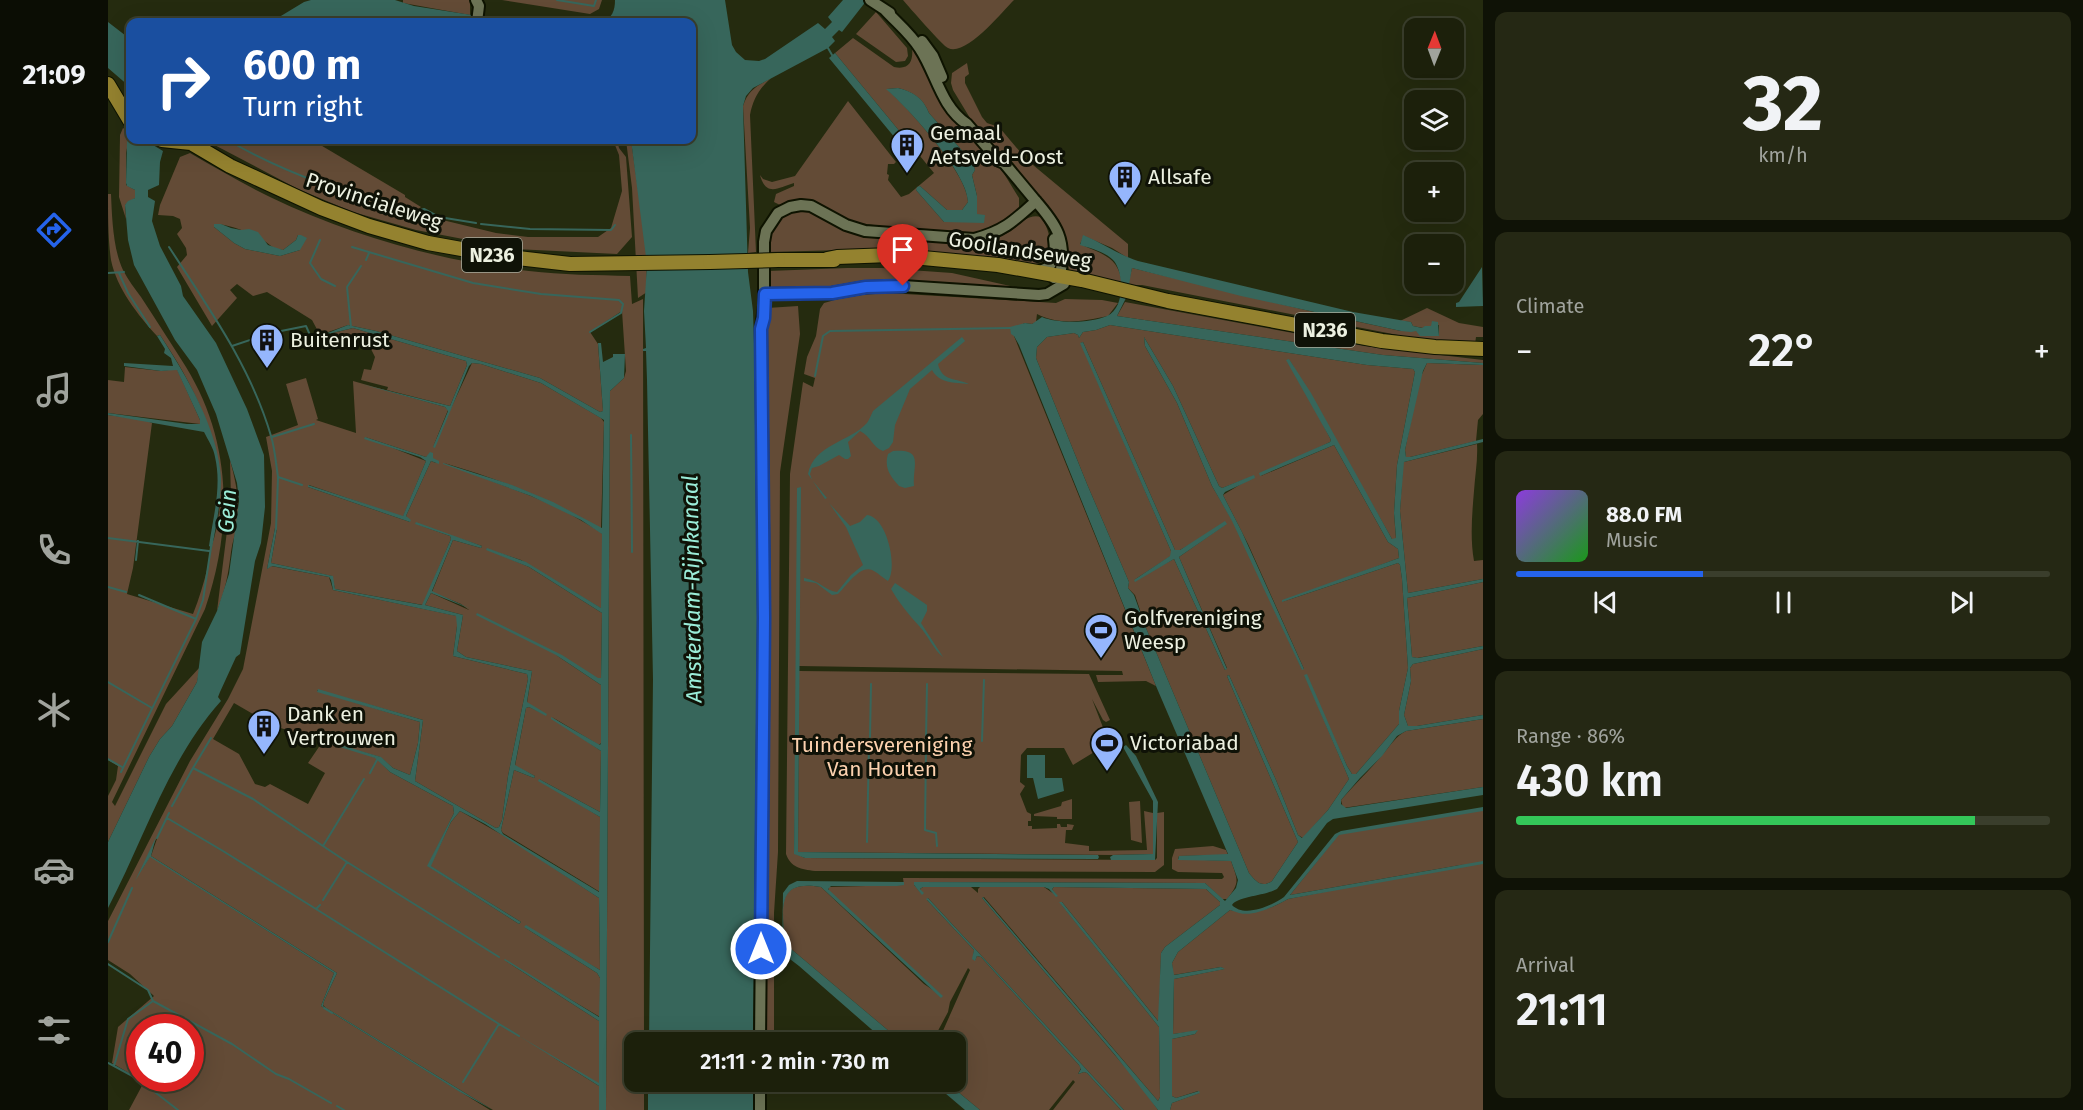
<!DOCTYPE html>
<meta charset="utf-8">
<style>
body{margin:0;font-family:"Fira Sans",sans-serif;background:#252814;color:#f1f3f6;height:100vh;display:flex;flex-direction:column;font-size:22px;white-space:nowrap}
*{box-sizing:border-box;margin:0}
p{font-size:20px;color:#a0a39d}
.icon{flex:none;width:33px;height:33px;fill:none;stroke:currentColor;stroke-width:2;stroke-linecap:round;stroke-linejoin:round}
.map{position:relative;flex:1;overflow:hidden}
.panel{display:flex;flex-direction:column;gap:12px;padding:12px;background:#0f1206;width:600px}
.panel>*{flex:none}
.guide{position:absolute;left:18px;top:18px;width:570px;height:126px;border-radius:12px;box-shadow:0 6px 24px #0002,0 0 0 2px #3a3e2c;background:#1a4fa0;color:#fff;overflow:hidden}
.needle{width:39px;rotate:1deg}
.fabs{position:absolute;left:1296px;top:18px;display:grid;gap:12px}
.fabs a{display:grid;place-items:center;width:60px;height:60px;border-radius:12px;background:#1c200b;box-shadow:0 6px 24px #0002,0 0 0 2px #3a3e2c;font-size:30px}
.speed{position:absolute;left:18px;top:1014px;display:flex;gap:12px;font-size:30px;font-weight:700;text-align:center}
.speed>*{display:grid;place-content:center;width:78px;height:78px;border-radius:50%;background:#1c200b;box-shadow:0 6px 24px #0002,0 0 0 2px #3a3e2c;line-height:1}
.speed .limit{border:9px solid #d22;background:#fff;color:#111}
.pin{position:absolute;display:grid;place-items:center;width:51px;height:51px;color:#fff;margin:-62px -26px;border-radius:50% 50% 50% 0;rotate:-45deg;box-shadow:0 0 6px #0007}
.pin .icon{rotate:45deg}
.me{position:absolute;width:66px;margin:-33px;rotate:0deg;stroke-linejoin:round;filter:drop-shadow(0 0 4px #0008)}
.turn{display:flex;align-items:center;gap:21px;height:126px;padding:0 18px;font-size:27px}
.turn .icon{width:78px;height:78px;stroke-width:2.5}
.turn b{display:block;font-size:42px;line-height:51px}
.big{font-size:45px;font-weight:600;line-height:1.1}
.panel .tile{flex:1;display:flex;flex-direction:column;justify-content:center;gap:9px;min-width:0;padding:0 21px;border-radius:12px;background:#252814}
.panel .dial{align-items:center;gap:0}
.dial b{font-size:78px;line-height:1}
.song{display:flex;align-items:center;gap:18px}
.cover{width:72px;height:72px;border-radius:9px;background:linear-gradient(135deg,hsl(270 70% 55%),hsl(120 70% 35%))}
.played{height:6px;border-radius:3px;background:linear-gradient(90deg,#2563eb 35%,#3a3e2c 35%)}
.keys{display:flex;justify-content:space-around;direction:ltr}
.heat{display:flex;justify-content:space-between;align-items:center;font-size:33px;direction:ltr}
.charge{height:9px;border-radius:4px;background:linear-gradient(90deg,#34c759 86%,#3a3e2c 0)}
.trip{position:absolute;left:516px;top:1032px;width:342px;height:60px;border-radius:12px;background:#1c200b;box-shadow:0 6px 24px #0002,0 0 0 2px #3a3e2c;font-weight:600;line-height:60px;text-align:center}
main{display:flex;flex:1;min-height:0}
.menu{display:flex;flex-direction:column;width:108px;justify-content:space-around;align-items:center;background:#0b0d04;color:#a0a39d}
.menu .icon{width:42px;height:42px}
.menu .active{color:#2563eb}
.menu b{font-size:27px;color:#f1f3f6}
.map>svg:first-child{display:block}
.green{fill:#634b36;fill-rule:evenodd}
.water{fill:#37665b;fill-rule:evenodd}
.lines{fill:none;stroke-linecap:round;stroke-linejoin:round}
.stream{stroke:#37665b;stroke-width:2}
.minor-casing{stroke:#0e1300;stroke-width:14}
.major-casing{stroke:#0e1300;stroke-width:16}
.minor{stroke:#6c7355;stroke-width:10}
.major{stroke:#94822f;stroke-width:14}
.major-bridge-casing{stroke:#0e1300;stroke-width:16;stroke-linecap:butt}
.major-bridge{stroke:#94822f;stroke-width:14}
.route-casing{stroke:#184099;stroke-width:15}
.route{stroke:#2563eb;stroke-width:10}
.labels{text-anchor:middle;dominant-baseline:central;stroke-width:6;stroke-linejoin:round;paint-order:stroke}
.shield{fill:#0f1207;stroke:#aaad9f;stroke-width:1.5}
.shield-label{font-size:20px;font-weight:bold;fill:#ecf0e0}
.poi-label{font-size:21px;fill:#ecf0e0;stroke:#0f1207;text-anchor:start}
.street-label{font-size:21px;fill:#ecf0e0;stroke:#0f1207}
.park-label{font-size:21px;fill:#fcd1ae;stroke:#0f1207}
.water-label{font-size:22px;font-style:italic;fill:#9aecd8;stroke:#0f1207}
</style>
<main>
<nav class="menu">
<b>21:09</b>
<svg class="icon active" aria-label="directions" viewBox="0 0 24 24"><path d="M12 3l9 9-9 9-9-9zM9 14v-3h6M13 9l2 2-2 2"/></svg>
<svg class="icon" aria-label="music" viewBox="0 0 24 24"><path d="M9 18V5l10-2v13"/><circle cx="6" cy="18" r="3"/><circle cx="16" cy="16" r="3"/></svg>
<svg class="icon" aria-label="phone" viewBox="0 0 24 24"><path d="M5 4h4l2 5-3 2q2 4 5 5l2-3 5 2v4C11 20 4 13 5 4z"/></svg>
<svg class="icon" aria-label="climate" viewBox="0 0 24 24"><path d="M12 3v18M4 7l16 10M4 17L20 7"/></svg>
<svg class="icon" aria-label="car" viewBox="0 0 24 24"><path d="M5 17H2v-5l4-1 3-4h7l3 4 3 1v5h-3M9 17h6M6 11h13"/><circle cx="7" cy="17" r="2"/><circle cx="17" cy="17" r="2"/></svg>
<svg class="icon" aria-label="filters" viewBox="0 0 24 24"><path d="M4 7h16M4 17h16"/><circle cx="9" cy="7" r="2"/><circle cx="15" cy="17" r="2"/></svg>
</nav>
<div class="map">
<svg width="1375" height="1110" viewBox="0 0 1375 1110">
<rect width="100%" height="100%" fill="#252b0f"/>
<!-- green -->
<path class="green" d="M295,0H362V15L295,3Z
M394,0H494L491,9L482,14Z
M795,0H906C894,12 858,57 840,48C836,47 800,6 795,0Z
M768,12L799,48L800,56L797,61L788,62L748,34Z
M745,38L786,67C805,71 806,56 803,41L850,121L895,172L911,198V209L891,226L871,233L860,234L796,229L743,222L711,203L700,200L688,201L672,205L666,202L668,194L686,186V183C670,188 658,197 652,175L655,179L664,182L687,176L740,101L788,162L786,164H780L779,174L781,175L780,180L793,197L801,194L826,173L727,53ZM790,88C805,92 815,98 821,113L865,163L867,170L864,175L869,196V215L836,222L808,190L812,186L839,210H854L860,202C860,174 800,108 779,89Z
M859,63L861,74L857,77V83L874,117L879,123L891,127L919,160L1020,244V258L1004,248L976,236L972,244C993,254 1011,256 1014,284L964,274C952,258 960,238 951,220L868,128L845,90L843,83L844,73Z
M663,78C651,89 645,99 642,115L648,252L640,253L642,228L635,106C640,90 649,86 663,78Z
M15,128L22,133L18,153V185L27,190V198L17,205L18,219L11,197L12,135Z
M97,140H204L297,195V197L313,207L300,218L314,215L388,233L420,237H490L503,228L514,191L511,155L505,140H509L511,148L518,157L524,237L509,254L407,249L308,230L245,212L190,189Z
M518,140H523L538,246L539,292L530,298L524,188Z
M82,153C108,168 135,184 162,197C243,236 332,261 421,271C454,275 488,275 522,276L524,304L535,299L536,1042H526V1082H536V1110H498L502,391L516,378L518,371L514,311L482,332L490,344L495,411L492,412L432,378L268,331L240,325L212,335L204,320L159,292L145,296L129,284L122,290L129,298L104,326L69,267L79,255L78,248L69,234L74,228L72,219L65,216L50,215L52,205L72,157ZM106,224C116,223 145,233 154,239C162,245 165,249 175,250L188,240L190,235L192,250L172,256L137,249L126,243L106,227Z
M0,194H3C4,217 5,249 15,270C20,280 27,289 33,297C48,320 63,343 78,367C124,442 125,527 97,609L4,802L7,806L58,704L92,667L89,682L64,726L52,739L41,757L0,842V796L8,780L10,766L0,760V415L36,420L44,423L25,568L19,594L85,614C91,599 96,582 100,566C101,560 101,554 103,548C129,472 95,399 52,335L49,336C30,315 9,289 3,260C0,239 0,216 0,194Z
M700,210L726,224L876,241C884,239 892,237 899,233C911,227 918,213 933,217C943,233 943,242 941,260L928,264H919L809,250L773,249L661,252C662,224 671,212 700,210Z
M739,268H774L844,273L916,289L938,290L928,292L794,283H762L712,290L660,288V271Z
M1024,268L1210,313L1293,331H1308L1331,336V325L1315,328L1305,326L1303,322L1292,321L1319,308L1351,323L1375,327V337H1368L1367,344L1305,338L1034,285H1020Z
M780,293L948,303L957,299L994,300L1010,303L1000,316C975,321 953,326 929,314L928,322L924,324L916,323L906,336L1048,686L1038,681L990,682L988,675H1015L1014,671L691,666L686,853L697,858L1047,860L1049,858V813L1056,812V865L1047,872L707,871C693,869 683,868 678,854L682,474L695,382L705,387L707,378L696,374L699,357L708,336L712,309L716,303L741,296Z
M1017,302L1256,346L1375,360V363L1275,355L1009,316Z
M690,306L692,334L672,472L670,852L666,913V1042H656L661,504L657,319L659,308Z
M1002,325L1259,365L1305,369L1307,372L1289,465L1286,513L1288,539H1284L1181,359L1223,440L1222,442L1153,476L1226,445L1280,542L1290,549L1291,558L1174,602L1290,563L1292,565L1294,579L1300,668L1291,711V724L1248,774H1244L1239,766L1197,675L1241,779L1220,810L1195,838L1190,835L1168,780L1121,675L1119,676L1190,842L1164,881C1154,888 1148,882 1141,873L1038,628L1027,595L1020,588L1021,582L979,484L928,358L929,347L939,337L966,333L970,335L971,338L975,332L988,330ZM1036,337L1065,386L1111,486L1114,488L1146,476L1115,495L1140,544L1196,669H1194L1130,530L1104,486L1069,403L1037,346ZM975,342L1067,550H1072L1118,524L1071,557L1119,668L1117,670L1066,559L1026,580L1063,556V551L973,343Z
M245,328L358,361L359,365L342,406L279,390L280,387L253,380L256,369L263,370L267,357L261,345L232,344L225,333Z
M364,363L373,364L433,383L493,418L496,422L493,529C441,498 393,480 336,463L423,496L453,509L493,532L494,534V609L413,560L379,549L421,567L494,613L493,678L490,679L448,655L493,685V743L491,745L444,717L493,751L492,812L431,779L492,817V892L395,833L393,830L406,770L426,778L427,776L407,766L418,708L421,707L438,715L419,703L424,671L358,657L349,651L355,615L317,605L323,593L361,610L353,604L324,592L345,540L373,548L374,546L308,524L342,536L343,539L315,605L227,589L224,576L163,563L169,528H167L159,569L163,566L221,577L225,590L349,616V626L345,656L419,674L420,679L400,776L394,820L391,827L388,828L307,781L315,720L210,690L209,691L312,722L310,743L302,775L285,768L272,757L251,751L268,758L282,772L345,806L346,813L320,866L411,924L413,922L322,866L343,822L352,811L405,841L491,898L492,970L416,927L489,973L492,978V1017L396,960L491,1021V1084L443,1056L491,1086V1110H385L218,1008L215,1005L216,1001L229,973L43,856L51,833L33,871L42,856L226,973L213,1006L382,1110H21L36,1082L4,1063L10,1027L46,996L22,974L0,960V921L82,761L120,699L135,669L163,523L164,471L158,437L190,425L178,384L198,378L210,419L208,420L248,433L245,381L337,407L340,410L325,447ZM257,437L318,457L325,453L324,457L328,463L323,461L298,516L302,522L200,487L201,485L295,517L318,461ZM126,703L166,726L215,741L200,763L217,773L200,804L162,784L157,787L147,784L131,754L105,739ZM32,1028H82V1078H32Z
M1319,363L1375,365V414L1370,420L1368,441L1302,457H1298L1297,450L1311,381Z
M17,367L53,371L69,369L92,420V424L0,413V380L16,382Z
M1369,444C1370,460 1367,475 1366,491C1364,515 1362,538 1366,561L1375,560V579L1300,593L1292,511L1295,464L1296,462Z
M122,460C128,482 132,501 129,524C128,533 124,542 123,552C120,575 118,588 109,611L123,499Z
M1375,582V646L1309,658L1304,657L1299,598Z
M1375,649V715L1309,726H1300L1296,715L1303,681L1302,668L1305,664Z
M691,671L981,674L1002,720L998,722L995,720L984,699L1001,743L965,765L956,748H919L913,755L912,782L917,786L912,794L919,812L923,814V821H920V826H924V829L949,828V824H952L953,827H959V824L966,825L964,830H958L957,843L981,846V851L1039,850L1036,811L1045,813V854L1003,855L690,852Z
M1375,719V787L1235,808L1233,800C1247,784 1262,770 1275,754C1283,745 1287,737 1298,731Z
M964,799V819H949V817L926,816V814L953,806L954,802Z
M1032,801L1034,843L1023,840L1021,802Z
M1375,810V1110H1062L1064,1103L1091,1093L1090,1091L1068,1098L1064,1096V1039L1087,1034L1089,1031L1065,1034L1066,979L1116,969L1113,967L1065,975L1064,963L1070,952L1122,910C1145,915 1158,911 1180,899L1358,864L1182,895L1231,834Z
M1105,846L1118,850L1120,855L1071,856L1070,859L1123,861C1130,881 1132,882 1119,899H1114L1097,883L807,882L806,885L814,894L812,889L815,887H863L870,893V889L872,887H936L949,896L944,889L946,887L1098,889L1112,902V905L1057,947L1053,953L1051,1022L954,902L953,904L1051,1027L1052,1097L1050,1101L876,897L874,898L1033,1086L1050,1110H1016L820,898L819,900L866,950L865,959L867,960L869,956L873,957L971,1065L973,1068L970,1074L976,1072L979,1073L1013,1110H945L967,1082L965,1080L941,1110H872L838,1082H848V1042H830L862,970L860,968L842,1002L840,1012L824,1042H794L676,943C676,909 665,879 713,887L816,984L834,996L721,891L720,887L796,885L795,878L1114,879L1116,877L1114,873L1070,872L1064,869V858L1067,849Z"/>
<!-- water -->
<path class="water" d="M203,0H287L306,6L409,22H281L245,19L223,22H163L196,2Z
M507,0H617L624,45L628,52L637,60L651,61L657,59L710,23L717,29L724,22L720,17L735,0H759L734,32L731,30L724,37L727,41L720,48L645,88L638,96L635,106L640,272L645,311L648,409L650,663L645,1042H541L545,679L539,380L538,351H535V349L538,348L536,311L539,265L523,140H584V22H494C504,18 507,11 507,0Z
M0,22L22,39V87L0,68Z
M727,53L807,150L810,159L807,160L802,156L721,58Z
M790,88C806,92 815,98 821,113L865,163L867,170L864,175L869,196V214L877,215L876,223L836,222L808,190L809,187L812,186L839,210H854L860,202C860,173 800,108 778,89Z
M22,135V140H40V142L55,151L52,162L51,185L40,190V197L47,201L44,221L52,246L73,286L75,296L108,343L139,409L156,455L157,507L153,543L147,561L132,654L128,657L112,692L110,697L113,701C60,760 36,839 0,908V842L41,757L52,739L64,726L89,682L94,642L109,611L121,574L131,501L129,483L108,414L98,391L89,370L67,340L26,265L20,240L17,205L20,201L27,198V190L19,186L18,183L19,141Z
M106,224H113L123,228L133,230L141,229L150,232L160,245L175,250L188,240L190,235H193L199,238L192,250L172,256L137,249L126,243L106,227Z
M975,235C995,243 1011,255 1030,261L1245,312L1303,322L1305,326L1314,328L1317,326H1323L1324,321L1330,322L1331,336H1312L1308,331L1303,332L1293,331L1133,296L1024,268L1019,296L1009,316L1275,355L1375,363V365L1319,363L1315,371L1297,450L1298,457H1302L1375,439V442L1296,462L1292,511L1300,593L1375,579V582L1299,598L1304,657L1310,658L1375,646V649L1305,664L1302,668L1303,681L1296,715L1300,726H1309L1375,715V719L1298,731L1289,736L1274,756L1252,778L1233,800V804L1238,808L1375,787V795L1225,819L1219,823L1169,889C1157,896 1130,896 1124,905C1136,918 1164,906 1176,897L1227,834L1233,831L1375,807V811L1231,835L1182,895L1375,861V864L1180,899C1167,906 1146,917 1131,913C1128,912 1125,911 1122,910L1070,952L1064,963L1066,975L1113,967L1117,969L1066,979L1065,1034L1090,1030L1087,1034L1064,1039V1096L1068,1098L1091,1091L1092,1093L1064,1103L1062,1110H1050L1007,1055L874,898L875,897L1050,1101L1052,1097L1051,1027L951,902H954L1050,1021L1053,953L1057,947L1112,905V902L1098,889L946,887L944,889L950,896L948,897L941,889L936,887H815L812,889L816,893L814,895L806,885V882L1097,883L1117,901L1128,888L1130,880L1123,861L1070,860L1071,856L1120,854L1048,686L911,345L906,336L903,334L902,327L917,323L924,324L934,317C950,324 983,323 999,316C1017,308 1016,274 1006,261C998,252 982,248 972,245ZM1002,325L1259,365L1305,369L1307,372L1289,465L1286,513L1288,538L1284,539L1203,393L1181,359L1178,360L1223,440L1222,442L1151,473L1152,476L1226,445L1280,542L1290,549L1291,558L1174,600V602L1290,563L1292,565L1294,579L1300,668L1291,711V724L1248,774H1244L1239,766L1199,674L1196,675L1241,779L1220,810L1194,838L1190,835L1168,780L1121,675L1119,676L1190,842L1164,881C1154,888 1148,882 1141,873L1038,628L1026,595L1020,588L1021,582L979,484L928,358L929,347L939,337L966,333L970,335L971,338L975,332L988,330Z
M1374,267L1375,306L1348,307V303L1351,302Z
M240,325L268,331L432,378L492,412L495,411L490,343H493L495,362L505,357V354H517L516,378L502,391L498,1110H491V1086L411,1036L491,1083V1021L396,960L397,959L491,1017L492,978L489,973L416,927L418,925L492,970L491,898L377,824L352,811L343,822L323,866L413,922L411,924L319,866L346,813L345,806L282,772L267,758L222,744L223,742L273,757L285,768L302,775L310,743L312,722L209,692L210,689L315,720L307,781L388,828L391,827L394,820L400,776L420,679L419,674L345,656L349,626L348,616L225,590L223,580L221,577L164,566L159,569L167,528H169L163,563L225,576L227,589L314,605L343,539L342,536L307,524L308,522L374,546L373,548L345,540L324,591L363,609L323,593L317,605L355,615L349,651L358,657L424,671L419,702L439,714L438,716L421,707L418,708L407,765L427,776L426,778L406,770L393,830L395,834L491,892L492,817L430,781L431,779L492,812L493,751L443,719V717L492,745L493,743V685L448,655L368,615L369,613L454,655L490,678H493L494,613L421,567L378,550L379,548L418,562L493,608L494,534L473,520L423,496L335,464V463L404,485L445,502L494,528L496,420L433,383L373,364L364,363L361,366L327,448L325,447L340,411L337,407L253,384L342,406L359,365L358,361L245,328L212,336Z
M52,335C78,375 111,430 113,479C113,502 108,526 104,548L101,546C105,517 114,487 107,457C106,449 100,440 96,432L0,415V413L79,424H92V420L69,370L53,371L16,366V363L65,366L63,358L56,353L57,349L49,336Z
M854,337L857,341L830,364C834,382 849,378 861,384C845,382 832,384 824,370L802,389L787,425L785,442L781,448L775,451C764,447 763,436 752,431L740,442L743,456L740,459H737L731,455L711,466L704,468L702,474L704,480L719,498L717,499L700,474C706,444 742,442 759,423C761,420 763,415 765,411Z
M1036,337L1065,386L1111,486L1114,488L1146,475L1147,478L1117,492L1115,495L1134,532L1196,669L1194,670L1124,521L1104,486L1069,403L1037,346Z
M975,342L1067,550H1072L1117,521L1119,524L1071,557L1119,669L1117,670L1066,559L1027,582L1026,580L1062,556L1063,551L972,343Z
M257,437L318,457L322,452L325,453V458L331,461V464L323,461L298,516L303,520L302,522L200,487V485L295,516L318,461L312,457L256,439Z
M785,451C817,448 804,466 806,486L797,488L791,486C782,476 776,468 780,454Z
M693,487L690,852L990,855L991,857L990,859L697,858L686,854L689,488Z
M721,503L742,526L752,522L759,515C779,517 790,567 780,581C775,578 769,572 764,570C751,565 737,588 730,594L724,595L708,583L696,581V578C711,580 718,591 729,592L743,575L755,565L738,527Z
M787,583L819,605V611L813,623L835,657C826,650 820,636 812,627C801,615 791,603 783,589Z
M1018,745L1028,756L1050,802L1047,860H1003L1002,857L1005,855L1045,854V801L1015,747Z
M919,755H937V778H954L956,791L930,799L925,778H919Z
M48,837L43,856L229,973L216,1001L215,1006L385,1110L352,1092L213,1006L226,973L42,857L27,881Z
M689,881L796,882V885L789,886H723L720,889L835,996L833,998L713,887C666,879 676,910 676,943L794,1042H778L691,966L674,953L675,893L681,885Z
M820,898L1016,1110H1013L979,1073L976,1072L970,1074L973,1069L971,1065L873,957L869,956L867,961L864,959L866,950L818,899Z
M540,1082H645V1110H540Z
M824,1082H838L872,1110H857Z"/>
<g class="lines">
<!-- stream -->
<path class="stream" d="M449,0L486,6L488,0
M720,48L724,55
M123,142C181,175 242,195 306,212L316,209L331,217L368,223
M373,224L422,229L503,230L507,225
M212,240L202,263L213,279L227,286
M61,247C100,307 143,367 163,436C167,449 168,464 170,477L194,485
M244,247L365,283L433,294L511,300L515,304L513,313L482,332
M258,260L261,253
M0,273L16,272
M11,273L20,293L42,327
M243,327L239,287L253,266
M124,346L163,333L198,326L202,335L217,334
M707,376L715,336L722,331L903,328
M523,435L524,552
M164,437L206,424
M168,529L170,478
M0,538L101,551
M28,560L30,541
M0,587L18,592
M31,595L88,619
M0,682L44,708
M762,737L763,684
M818,739L819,684
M874,741L876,680
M818,746L817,830L828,833L829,846
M0,759L14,767
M85,768L103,738
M13,772L88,619L95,600L103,547
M262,773L270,758
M64,806L85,768L145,799L215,846
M59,818L115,851L208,909L212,905
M49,838L61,813
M759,842L761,745
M239,862L391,957
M215,900L239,862L215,846L256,779
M208,909L391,1024L355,1082
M0,942L24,888
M0,964L40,990L45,1001L20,1019L6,1066L30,1079L70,1110
M45,1001L124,1044L168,1074L181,1079L223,1103
M216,1008L224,1013
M391,1024L411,1036
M0,1063L6,1066
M229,1106L236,1110"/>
<defs>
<path id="minor" d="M368,0L371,6L369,22
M762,0L782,13
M777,10C789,23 803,34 812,49C828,73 833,107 859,124L891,161L896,163C906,175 916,187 926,199C949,225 959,240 952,276L946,278
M814,41L825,56L834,77
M928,271C947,270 948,254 946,239
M657,294L724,293L758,287L795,286L931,295L939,294L956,284
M652,1042L656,617L653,329L656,306V242L658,231L670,213L682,207L693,205L703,206L738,225L757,231L866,239C896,231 906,221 928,201
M652,1110V1082"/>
<path id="major" d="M0,84L22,121
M54,140L83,143L122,166L213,208L261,226L320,243L392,256L462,264L602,262
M719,259L729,257L783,255L890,265L974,280L1060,301L1274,341L1327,347L1375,349
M670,260H726"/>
</defs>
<!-- minor casing -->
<use href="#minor" class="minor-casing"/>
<!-- major casing -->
<use href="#major" class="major-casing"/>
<!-- minor -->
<use href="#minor" class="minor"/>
<!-- major -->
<use href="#major" class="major"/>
<defs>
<path id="major-bridge" d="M602,262L670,260"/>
</defs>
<!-- major-bridge casing -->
<use href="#major-bridge" class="major-bridge-casing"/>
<!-- major-bridge -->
<use href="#major-bridge" class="major-bridge"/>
</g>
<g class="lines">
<defs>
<path id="route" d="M653,949L656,618L653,329L656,318L657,294L724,293L758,287L795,286"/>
</defs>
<!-- route casing -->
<use href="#route" class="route-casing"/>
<!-- route -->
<use href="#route" class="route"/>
</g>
<!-- icons -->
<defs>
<symbol id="building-pin" viewBox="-11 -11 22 30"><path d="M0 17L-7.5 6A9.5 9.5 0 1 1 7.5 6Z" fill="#95b6fd" stroke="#0f1207"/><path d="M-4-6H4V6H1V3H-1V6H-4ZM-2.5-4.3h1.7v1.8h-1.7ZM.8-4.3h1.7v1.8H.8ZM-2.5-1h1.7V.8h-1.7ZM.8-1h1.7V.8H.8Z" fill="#111"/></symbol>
<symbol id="stadium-pin" viewBox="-11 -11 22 30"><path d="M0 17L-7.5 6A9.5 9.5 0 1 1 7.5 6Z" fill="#95b6fd" stroke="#0f1207"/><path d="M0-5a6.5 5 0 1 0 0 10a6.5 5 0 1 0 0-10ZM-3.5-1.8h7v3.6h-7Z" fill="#111"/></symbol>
</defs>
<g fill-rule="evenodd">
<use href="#building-pin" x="780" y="126" width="38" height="52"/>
<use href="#building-pin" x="998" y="158" width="38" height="52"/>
<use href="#building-pin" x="140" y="321" width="38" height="52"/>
<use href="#stadium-pin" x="974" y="611" width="38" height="52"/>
<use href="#building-pin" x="137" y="707" width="38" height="52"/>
<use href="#stadium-pin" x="980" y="724" width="38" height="52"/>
</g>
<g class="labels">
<!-- shield labels -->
<g class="shield">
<rect x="354" y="238" width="60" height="34" rx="4.5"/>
<rect x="1187" y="313" width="60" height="34" rx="4.5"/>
</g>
<g class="shield-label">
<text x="384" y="255">N236</text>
<text x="1217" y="330">N236</text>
</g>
<!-- poi labels -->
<g class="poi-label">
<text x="822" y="133">Gemaal<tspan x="822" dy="24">Aetsveld-Oost</tspan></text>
<text x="1040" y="177">Allsafe</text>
<text x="182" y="340">Buitenrust</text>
<text x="1016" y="618">Golfvereniging<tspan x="1016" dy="24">Weesp</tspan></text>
<text x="179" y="714">Dank en<tspan x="179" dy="24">Vertrouwen</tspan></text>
<text x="1022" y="743">Victoriabad</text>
</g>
<!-- street labels -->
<g class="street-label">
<text transform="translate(266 201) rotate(18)">Provincialeweg</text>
<text transform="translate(912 250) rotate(9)">Gooilandseweg</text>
</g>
<!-- park labels -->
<g class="park-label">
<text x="774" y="745">Tuindersvereniging<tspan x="774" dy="24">Van Houten</tspan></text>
</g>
<!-- water labels -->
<g class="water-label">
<text transform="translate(119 511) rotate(-86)">Gein</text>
<text transform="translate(584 589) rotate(-91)">Amsterdam-Rijnkanaal</text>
</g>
</g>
</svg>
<div class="fabs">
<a><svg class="needle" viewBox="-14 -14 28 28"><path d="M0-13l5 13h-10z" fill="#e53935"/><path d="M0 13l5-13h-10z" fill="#a0a39d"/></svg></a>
<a><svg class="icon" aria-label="layers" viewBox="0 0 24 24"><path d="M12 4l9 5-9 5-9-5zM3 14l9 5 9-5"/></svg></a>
<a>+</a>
<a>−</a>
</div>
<div class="speed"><div class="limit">40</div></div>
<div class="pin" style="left:795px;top:286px;background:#d93025"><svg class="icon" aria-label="arrive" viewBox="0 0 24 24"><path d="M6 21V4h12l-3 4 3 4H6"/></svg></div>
<svg class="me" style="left:653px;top:949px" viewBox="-20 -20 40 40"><circle r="17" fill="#2563eb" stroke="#fff" stroke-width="3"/><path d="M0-11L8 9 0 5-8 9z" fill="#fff"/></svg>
<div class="trip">21:11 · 2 min · 730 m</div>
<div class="guide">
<div class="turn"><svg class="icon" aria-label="right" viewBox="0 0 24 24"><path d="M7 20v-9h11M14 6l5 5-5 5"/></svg><div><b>600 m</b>Turn right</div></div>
</div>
</div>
<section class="panel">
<div class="tile dial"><b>32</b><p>km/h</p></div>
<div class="tile"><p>Climate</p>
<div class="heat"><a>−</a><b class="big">22°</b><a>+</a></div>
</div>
<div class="tile">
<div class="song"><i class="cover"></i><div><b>88.0 FM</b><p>Music</p></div></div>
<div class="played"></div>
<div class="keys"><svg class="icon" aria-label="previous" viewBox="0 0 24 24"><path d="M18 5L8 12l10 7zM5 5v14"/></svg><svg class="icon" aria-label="pause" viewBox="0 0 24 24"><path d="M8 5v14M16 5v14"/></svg><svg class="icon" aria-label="next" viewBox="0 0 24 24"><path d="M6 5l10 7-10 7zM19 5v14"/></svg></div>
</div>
<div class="tile"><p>Range · 86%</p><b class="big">430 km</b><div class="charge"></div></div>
<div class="tile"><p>Arrival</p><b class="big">21:11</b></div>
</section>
</main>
